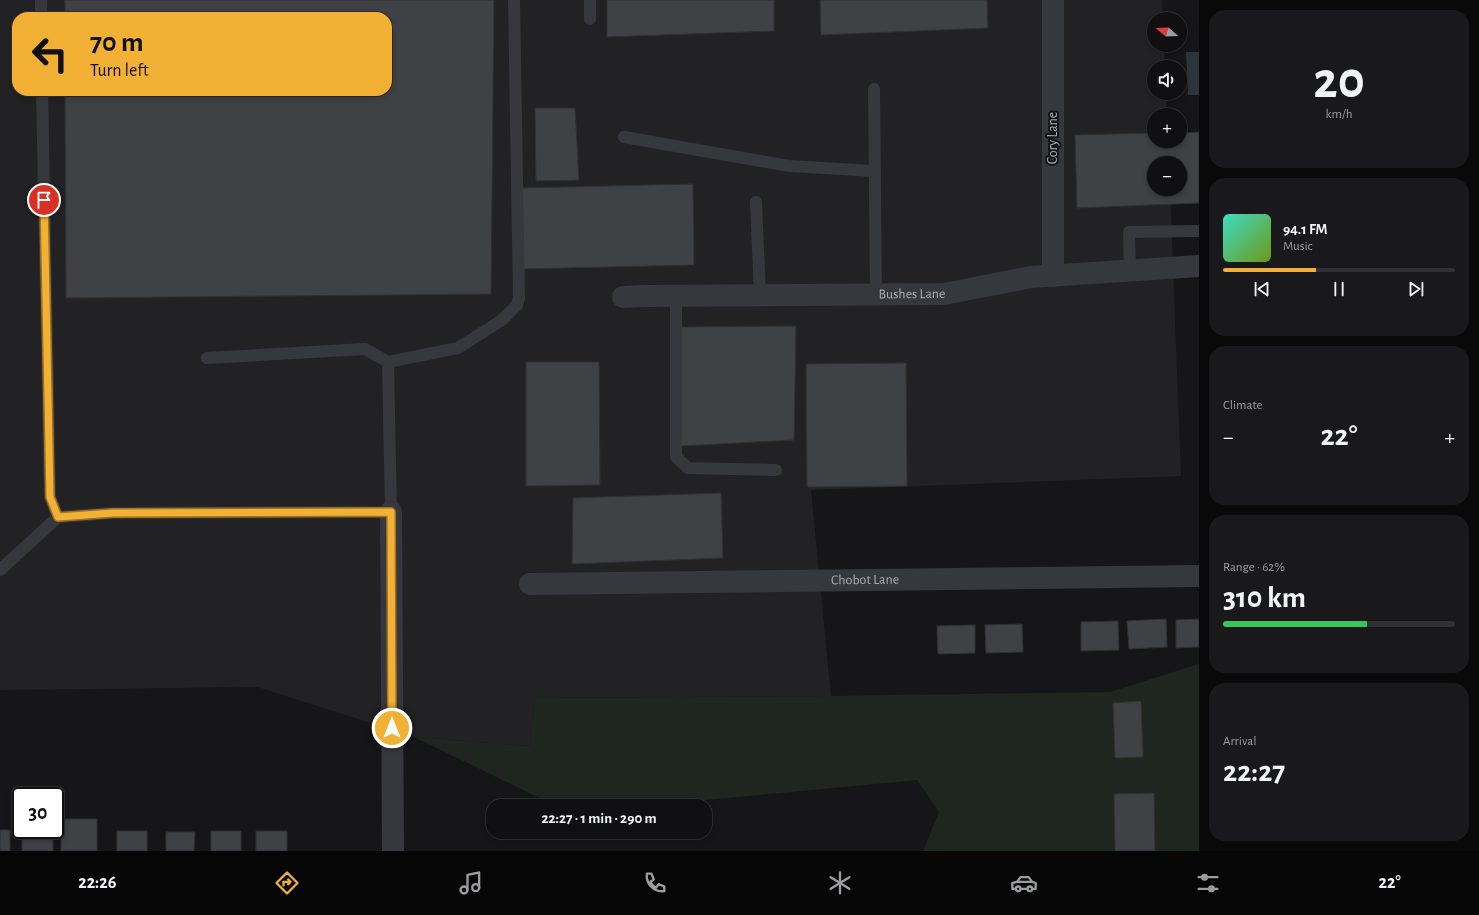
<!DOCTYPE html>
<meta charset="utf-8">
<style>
body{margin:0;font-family:"Alegreya Sans",sans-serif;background:#19191b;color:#f1f3f6;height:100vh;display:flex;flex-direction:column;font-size:15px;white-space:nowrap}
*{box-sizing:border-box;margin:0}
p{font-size:13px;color:#9c9d9f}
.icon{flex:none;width:22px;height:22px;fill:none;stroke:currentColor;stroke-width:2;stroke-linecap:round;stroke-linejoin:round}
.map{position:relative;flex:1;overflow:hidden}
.sheet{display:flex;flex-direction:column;gap:10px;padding:10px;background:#09090a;width:280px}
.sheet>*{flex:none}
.guide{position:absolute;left:12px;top:12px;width:380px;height:84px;border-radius:16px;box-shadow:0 2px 6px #0003,0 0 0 1px #303032;background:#f2b134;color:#111;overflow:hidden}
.needle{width:26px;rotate:289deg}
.controls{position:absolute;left:1147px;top:12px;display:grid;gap:8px}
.controls a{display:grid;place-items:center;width:40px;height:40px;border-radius:50%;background:#101012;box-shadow:0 2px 6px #0003,0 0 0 1px #303032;font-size:20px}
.speed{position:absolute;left:12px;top:787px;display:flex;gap:8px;font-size:20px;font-weight:700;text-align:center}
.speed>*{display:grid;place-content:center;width:52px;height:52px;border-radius:50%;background:#101012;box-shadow:0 2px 6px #0003,0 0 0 1px #303032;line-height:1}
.speed .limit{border:2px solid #111;border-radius:6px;background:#fff;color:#111}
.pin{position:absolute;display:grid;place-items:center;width:34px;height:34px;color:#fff;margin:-17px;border:2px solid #fff;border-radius:50%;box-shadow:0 1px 4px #0007}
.me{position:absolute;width:44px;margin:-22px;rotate:0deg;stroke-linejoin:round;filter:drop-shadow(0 0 3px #0008)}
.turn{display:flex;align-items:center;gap:14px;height:84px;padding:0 12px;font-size:18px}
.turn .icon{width:52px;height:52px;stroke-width:2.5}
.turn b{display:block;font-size:28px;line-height:34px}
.big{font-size:30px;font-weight:700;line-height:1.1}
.sheet .card{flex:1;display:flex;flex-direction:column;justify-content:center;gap:6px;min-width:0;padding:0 14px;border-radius:16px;background:#19191b}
.sheet .dial{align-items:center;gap:0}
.dial b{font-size:52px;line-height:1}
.song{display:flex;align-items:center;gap:12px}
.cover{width:48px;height:48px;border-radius:6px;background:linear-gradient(135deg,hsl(170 70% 55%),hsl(80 70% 35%))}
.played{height:4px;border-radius:2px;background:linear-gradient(90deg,#f2b134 40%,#303032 40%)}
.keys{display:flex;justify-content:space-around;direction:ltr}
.heat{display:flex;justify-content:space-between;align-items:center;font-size:22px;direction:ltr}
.charge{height:6px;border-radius:3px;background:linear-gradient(90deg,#34c759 62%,#303032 0)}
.trip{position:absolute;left:486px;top:799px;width:226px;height:40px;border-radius:16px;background:#101012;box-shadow:0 2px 6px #0003,0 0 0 1px #303032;font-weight:700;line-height:40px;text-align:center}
.tab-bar{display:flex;height:64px;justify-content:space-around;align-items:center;background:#060607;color:#9c9d9f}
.tab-bar .icon{width:28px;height:28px}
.tab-bar .on{color:#f2b134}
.tab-bar b{font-size:18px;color:#f1f3f6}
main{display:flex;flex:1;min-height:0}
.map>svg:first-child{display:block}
.built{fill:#222225;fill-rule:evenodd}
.green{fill:#1e261f}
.water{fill:#2c353c}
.building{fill:#404145;stroke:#303034;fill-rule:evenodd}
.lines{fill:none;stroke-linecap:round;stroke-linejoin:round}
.lane{stroke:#37383d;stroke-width:12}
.street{stroke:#37383d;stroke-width:22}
.route-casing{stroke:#9d7322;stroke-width:10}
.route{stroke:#f2b134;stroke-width:7}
.labels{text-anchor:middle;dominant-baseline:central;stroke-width:4;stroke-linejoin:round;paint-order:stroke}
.street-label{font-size:14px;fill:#a8adb8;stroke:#111113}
</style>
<main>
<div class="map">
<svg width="1199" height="851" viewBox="0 0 1199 851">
<rect width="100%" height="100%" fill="#161618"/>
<!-- built -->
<path class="built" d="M0,0H1162L1163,19H1154V45H1164L1165,67H1154V93H1166L1167,115H1154V189H1170L1181,476L811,490L831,696L535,698L530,746L414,737L258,687L0,690ZM17,17H387V91H17Z"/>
<!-- green -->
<path class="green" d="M1199,664V851H923L939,812L917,780L642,806H556L414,737L530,746L535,698L831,696L1110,692Z"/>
<!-- water -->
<path class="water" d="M1186,52H1199V95H1188Z"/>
<!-- building -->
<path class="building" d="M65,0H494L491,294L66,298L65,91H387V17H65Z
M607,0H774V31L607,37Z
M820,0H987L988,28L821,35Z
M535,108H575L579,180L536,181Z
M1199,132V203L1077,208L1075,135L1154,133V141H1180V133ZM1154,163H1180V189H1154Z
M693,184L694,265L521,269L520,188Z
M796,326L794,440L681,446L679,327Z
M526,362H599L600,485L526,486Z
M906,363L907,486L807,487L806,364Z
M721,493L723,558L572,564L573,498Z
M1166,619L1167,647L1129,649L1127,621Z
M1199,619V647L1176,648V620Z
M1118,621L1119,650L1081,651V622Z
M1022,624L1023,652L986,653L985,625Z
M975,625V653L938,654L937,626Z
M1141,701L1143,757L1115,758L1113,703Z
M1154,793L1155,851H1115L1114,794Z
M61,819H97V851H61Z
M0,830H10V851H0Z
M22,831H53V851H22Z
M117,831H147V851H117Z
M211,831H241V851H211Z
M256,831H287V851H256Z
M166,832H195L194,851H166Z"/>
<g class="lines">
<!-- lane -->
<path class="lane" d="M41,0V17
M590,19V0
M874,89L876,295
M42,91L50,497L58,517
M624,137L789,166L875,171
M756,202L760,295
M1130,271L1129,232L1199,231
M676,296V457L688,468L776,470
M388,362L458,348L502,320L517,305L519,298L514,0
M0,570L58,517L113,513L391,512L388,362L365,349L207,358"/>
<!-- street -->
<g class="street">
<path d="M1053,276V0"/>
<path id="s1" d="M623,297L645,296L944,294L1031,277L1199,266"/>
<path d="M391,512L393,851"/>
<path id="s2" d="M530,584L1199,576"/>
</g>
</g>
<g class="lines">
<defs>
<path id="route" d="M44,200L50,497L58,517L113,513L391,512L392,728"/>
</defs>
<!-- route casing -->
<use href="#route" class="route-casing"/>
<!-- route -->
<use href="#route" class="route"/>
</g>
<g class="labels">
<!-- street labels -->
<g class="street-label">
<text transform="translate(1053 138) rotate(-90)">Cory Lane</text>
<text stroke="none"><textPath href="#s1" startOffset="289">Bushes Lane</textPath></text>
<text stroke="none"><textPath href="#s2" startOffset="335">Chobot Lane</textPath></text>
</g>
</g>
</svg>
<div class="controls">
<a><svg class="needle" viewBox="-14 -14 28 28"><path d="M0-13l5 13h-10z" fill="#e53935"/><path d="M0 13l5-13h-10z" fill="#9c9d9f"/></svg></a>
<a><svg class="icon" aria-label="sound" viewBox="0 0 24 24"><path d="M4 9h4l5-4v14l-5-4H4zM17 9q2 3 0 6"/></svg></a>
<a>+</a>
<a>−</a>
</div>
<div class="speed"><div class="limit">30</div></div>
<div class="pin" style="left:44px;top:200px;background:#d93025"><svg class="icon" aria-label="arrive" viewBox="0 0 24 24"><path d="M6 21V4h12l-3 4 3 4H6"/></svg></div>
<svg class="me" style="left:392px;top:728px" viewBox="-20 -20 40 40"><circle r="17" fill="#f2b134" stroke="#fff" stroke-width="3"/><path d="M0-11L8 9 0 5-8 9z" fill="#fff"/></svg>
<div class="trip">22:27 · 1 min · 290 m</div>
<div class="guide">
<div class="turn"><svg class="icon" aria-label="left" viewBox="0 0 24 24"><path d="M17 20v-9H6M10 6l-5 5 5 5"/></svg><div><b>70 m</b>Turn left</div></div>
</div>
</div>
<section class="sheet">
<div class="card dial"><b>20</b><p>km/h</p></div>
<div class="card">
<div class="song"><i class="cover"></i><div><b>94.1 FM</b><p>Music</p></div></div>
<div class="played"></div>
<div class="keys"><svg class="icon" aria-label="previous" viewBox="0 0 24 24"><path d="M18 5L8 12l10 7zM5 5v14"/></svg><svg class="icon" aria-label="pause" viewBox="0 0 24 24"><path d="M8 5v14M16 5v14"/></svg><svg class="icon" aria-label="next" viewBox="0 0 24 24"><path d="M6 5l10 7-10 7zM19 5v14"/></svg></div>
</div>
<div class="card"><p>Climate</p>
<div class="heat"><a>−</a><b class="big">22°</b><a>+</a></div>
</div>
<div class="card"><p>Range · 62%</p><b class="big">310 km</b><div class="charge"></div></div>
<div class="card"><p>Arrival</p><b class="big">22:27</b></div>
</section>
</main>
<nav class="tab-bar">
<b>22:26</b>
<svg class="icon on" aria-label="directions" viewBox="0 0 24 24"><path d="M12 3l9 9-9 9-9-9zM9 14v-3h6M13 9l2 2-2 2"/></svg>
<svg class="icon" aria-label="music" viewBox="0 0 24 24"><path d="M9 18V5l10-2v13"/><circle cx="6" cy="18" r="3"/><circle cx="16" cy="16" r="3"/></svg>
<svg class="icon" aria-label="phone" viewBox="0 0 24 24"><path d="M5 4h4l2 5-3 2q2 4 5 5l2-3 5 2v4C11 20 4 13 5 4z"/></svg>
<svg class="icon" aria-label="climate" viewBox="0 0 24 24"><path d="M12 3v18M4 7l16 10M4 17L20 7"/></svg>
<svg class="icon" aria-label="car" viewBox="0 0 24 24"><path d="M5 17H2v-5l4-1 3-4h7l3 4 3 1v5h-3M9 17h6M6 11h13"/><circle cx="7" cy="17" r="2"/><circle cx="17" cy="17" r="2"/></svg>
<svg class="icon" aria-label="filters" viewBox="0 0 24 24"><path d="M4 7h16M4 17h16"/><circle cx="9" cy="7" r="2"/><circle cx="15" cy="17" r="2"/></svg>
<b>22°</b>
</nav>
